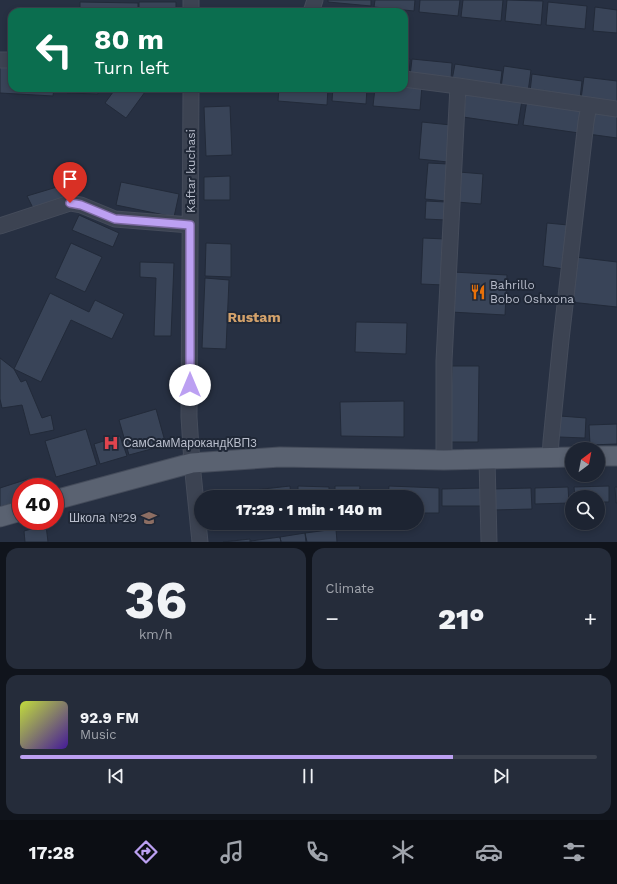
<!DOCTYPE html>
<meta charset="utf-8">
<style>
body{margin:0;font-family:"Work Sans",sans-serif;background:#252c3a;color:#f1f3f6;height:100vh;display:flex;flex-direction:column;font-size:15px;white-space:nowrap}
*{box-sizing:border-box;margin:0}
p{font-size:13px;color:#a0a4ac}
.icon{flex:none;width:22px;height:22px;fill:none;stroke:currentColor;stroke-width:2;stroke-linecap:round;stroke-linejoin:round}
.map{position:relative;height:542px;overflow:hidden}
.details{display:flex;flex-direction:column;gap:6px;padding:6px;background:#10141c;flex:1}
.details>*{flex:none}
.top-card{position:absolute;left:8px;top:8px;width:400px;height:84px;border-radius:12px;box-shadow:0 2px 6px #0003,0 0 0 1px #3b414d;background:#0b6e4f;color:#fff;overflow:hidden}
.needle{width:26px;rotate:32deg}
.controls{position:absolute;left:565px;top:442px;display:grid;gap:8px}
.controls a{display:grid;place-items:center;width:40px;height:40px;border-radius:50%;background:#1d2432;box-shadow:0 2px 6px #0003,0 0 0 1px #3b414d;font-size:20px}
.speed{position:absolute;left:12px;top:478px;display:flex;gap:8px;font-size:20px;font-weight:700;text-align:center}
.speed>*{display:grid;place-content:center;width:52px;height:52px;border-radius:50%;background:#1d2432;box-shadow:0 2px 6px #0003,0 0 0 1px #3b414d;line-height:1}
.speed .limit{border:6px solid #d22;background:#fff;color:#111}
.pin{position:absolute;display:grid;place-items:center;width:34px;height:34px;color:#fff;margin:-41px -17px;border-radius:50% 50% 50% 0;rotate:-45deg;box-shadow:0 0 4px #0007}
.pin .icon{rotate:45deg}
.me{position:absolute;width:44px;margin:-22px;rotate:0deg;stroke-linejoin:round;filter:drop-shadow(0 0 3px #0008)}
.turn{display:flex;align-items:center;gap:14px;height:84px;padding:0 20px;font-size:18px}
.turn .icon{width:52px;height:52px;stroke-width:2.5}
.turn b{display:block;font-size:28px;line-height:34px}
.big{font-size:30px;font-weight:800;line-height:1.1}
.details .tile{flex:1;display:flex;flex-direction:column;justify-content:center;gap:6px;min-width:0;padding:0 14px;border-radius:12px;background:#252c3a}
.details .dial{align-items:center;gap:0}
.dial b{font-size:52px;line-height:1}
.song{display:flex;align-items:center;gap:12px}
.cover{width:48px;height:48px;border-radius:6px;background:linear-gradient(135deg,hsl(70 70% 55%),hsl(260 70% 35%))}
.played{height:4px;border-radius:2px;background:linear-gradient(90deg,#bca0f2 75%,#3b414d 75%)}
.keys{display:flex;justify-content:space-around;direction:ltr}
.heat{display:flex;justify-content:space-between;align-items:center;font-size:22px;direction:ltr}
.details .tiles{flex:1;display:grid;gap:6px;grid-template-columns:1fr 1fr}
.tile:last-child{grid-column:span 2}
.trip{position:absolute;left:194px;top:490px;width:230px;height:40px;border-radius:20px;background:#1d2432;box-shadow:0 2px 6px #0003,0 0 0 1px #3b414d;font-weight:800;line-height:40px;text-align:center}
.tabs{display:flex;height:64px;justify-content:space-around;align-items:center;background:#0c0e14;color:#a0a4ac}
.tabs .icon{width:28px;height:28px}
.tabs .on{color:#bca0f2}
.tabs b{font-size:18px;color:#f1f3f6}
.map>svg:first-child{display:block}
.building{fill:#394458;stroke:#222a39}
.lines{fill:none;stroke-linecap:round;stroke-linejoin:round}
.minor-casing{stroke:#454c5b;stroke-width:17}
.major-casing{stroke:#454c5b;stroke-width:21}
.minor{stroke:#3c4352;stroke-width:15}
.major{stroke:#5a6271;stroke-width:19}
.route-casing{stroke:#7a689d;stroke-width:10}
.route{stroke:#bca0f2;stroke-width:7}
.labels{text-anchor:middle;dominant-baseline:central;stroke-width:4;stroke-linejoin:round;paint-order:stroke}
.street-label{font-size:12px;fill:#b9becc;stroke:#202837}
.poi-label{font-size:12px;fill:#b9becc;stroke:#202837;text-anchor:start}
.quarter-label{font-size:14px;font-weight:bold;fill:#d4a26b;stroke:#202837}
</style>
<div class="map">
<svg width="617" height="542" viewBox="0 0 617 542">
<rect width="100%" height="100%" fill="#273042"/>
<!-- building -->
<path class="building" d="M328,0H371V6L328,2Z
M375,0H415L414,11L374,7Z
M420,0H460L458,16L419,12Z
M463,0H503L501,21L461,17Z
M507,0L543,1L541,25L505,21Z
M80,2L138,3V12H80Z
M139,2H176V12H139Z
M548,2L587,6L585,29L546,25Z
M595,7L617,10V33L593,31Z
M287,9L296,12H286Z
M404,59H410L409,76H404Z
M412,59L452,63L451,80L410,76Z
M455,64L502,71L500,88L452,80Z
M0,65H12V88H54L53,96L0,93Z
M504,66L531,70L528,92L501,88Z
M532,74L582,81L580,99L530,92Z
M584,77L617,81V104L581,99Z
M404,83L422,85L420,110L373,106L375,88H404Z
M67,88H98V94L67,93Z
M116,88H139L145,92L126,118L105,103Z
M279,88H328L327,105L278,101Z
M333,88H367L366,104L332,101Z
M466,91L522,100L518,125L463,117Z
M527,100L583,108L579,133L523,125Z
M230,106L232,155L206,156L204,107Z
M592,109L617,113V138L588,134Z
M422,122L451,125L448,162L419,159Z
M428,163L448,164L446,201L425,199Z
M459,172L483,174L481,204L457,202Z
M230,176V200H204V177Z
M121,182L179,194L174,217L116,205Z
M67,184L72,197L33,208L27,196Z
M426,201L446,202V220L425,219Z
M79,215L119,233L113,247L72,230Z
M547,223L568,225L564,269L543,266Z
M423,238L445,239L444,285L421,284Z
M71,243L102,257L85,292L55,278Z
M206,243L231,244V277L205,276Z
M575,257L617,262V307L570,302Z
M140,262L174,263L171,336H154L156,278L140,277Z
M453,272L507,275L505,315L451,312Z
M205,278L229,280L226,349L202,348Z
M50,293L89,312L95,300L124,314L112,339L71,320L41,382L14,369Z
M356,322L407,323L406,354L355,352Z
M0,358L14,369L21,382L26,380L42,418L51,415L54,430L30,435L22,405L2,408L0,399Z
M452,366H479L478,442H450Z
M404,401V437L341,436L340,402Z
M156,409L166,445L129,455L119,420Z
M560,416L586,418L585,438L559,437Z
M617,424V444L590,445L589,425Z
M86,429L97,465L56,477L45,441Z
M120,436L127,456L100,464L94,444Z
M28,479L31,487H21V501L0,507V488Z
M290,486L291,497H218V494Z
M298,486L329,487V497H298Z
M335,486H360L359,497H335Z
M389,486L439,488V513H417V497H388Z
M609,486V502H598V497H575L574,487Z
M568,487L569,503L535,504V488Z
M615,487H617V503H616Z
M482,488L483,506H442V489Z
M531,488L532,509L493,510L492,489Z
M46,525L48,542H25L24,531Z
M336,529L337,542H307L305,533Z
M305,533L306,542H281L280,537Z
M280,537L281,542H251V541Z
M250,539V542H223Z"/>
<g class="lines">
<defs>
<path id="minor" d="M191,12V0
M311,12L315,0
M0,60H12
M404,79L458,86L617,109
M191,88L189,417L192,463L200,542
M0,226L70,203L81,205L115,219L190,225
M550,457L551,441L561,340L586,122L589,105
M487,459L489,542
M444,460V361L458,86"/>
<path id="major" d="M598,456H617
M55,500L192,463L280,457L444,460L572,457
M0,517L21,511"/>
</defs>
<!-- minor casing -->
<use href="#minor" class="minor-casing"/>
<!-- major casing -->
<use href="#major" class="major-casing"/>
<!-- minor -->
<use href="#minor" class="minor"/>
<!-- major -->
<use href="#major" class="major"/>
</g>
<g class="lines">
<defs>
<path id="route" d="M70,203L81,205L115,219L190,225V385"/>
</defs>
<!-- route casing -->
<use href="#route" class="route-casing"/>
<!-- route -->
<use href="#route" class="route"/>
</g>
<!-- icons -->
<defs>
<symbol id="restaurant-bare" viewBox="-9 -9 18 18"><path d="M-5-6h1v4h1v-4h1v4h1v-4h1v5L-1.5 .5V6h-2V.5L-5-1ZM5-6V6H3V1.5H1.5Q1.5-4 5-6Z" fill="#e8710a" stroke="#202837" stroke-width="2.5" paint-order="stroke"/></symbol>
<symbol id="hospital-bare" viewBox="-9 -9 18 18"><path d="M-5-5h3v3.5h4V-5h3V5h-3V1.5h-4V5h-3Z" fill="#e0444e" stroke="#202837" stroke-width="2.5" paint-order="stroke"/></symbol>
<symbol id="school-bare" viewBox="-9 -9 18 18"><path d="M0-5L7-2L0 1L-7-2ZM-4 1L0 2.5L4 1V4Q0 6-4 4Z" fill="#8d6e63" stroke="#202837" stroke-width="2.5" paint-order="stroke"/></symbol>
</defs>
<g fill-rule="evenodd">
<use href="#restaurant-bare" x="467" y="281" width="22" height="22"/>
<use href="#hospital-bare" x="100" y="432" width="22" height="22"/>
<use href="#school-bare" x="138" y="507" width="22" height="22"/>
</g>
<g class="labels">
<!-- street labels -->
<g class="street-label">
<text transform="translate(191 171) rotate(-90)">Kaftar kuchasi</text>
</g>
<!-- poi labels -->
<g class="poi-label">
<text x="490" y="285">Bahrillo<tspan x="490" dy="14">Bobo Oshxona</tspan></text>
<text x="123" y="443">СамСамМарокандКВП3</text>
<text x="137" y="518" text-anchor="end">Школа №29</text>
</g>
<!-- quarter labels -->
<g class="quarter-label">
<text x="254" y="317">Rustam</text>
</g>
</g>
</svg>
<div class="controls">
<a><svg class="needle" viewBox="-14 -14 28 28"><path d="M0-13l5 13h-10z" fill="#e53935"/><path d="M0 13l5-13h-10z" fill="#a0a4ac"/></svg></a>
<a><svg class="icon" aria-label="search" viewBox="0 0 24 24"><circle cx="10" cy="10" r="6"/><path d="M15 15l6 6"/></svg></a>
</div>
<div class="speed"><div class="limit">40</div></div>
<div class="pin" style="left:70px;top:203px;background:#d93025"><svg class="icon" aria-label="arrive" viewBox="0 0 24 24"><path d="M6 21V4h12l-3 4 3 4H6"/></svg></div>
<svg class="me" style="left:190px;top:385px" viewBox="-20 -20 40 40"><circle r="19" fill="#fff"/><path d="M0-13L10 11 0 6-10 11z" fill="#bca0f2"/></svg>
<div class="trip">17:29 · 1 min · 140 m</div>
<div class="top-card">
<div class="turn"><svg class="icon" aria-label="left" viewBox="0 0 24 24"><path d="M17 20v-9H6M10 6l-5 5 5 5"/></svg><div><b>80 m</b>Turn left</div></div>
</div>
</div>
<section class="details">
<div class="tiles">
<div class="tile dial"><b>36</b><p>km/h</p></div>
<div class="tile"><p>Climate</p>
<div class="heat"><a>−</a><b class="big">21°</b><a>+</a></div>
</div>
<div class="tile">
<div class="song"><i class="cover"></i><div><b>92.9 FM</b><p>Music</p></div></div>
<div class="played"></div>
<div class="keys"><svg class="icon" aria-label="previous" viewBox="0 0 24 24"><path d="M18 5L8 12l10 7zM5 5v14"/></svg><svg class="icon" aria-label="pause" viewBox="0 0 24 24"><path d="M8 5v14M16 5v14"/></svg><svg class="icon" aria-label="next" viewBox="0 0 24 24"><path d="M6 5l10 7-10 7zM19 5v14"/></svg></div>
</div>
</div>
</section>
<nav class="tabs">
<b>17:28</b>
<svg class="icon on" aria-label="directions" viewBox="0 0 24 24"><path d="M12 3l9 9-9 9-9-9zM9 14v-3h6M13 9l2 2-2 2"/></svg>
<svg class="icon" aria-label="music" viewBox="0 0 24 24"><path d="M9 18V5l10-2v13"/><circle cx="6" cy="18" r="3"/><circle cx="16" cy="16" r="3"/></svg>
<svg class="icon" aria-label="phone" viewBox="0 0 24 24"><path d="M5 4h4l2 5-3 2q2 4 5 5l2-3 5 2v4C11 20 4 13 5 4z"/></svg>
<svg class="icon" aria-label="climate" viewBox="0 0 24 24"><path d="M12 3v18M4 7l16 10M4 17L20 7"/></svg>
<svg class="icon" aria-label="car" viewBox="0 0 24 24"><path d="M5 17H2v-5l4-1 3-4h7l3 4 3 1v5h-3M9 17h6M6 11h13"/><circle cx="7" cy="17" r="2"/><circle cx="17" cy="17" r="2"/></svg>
<svg class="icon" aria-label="filters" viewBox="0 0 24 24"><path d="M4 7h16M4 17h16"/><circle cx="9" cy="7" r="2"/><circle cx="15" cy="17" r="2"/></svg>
</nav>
